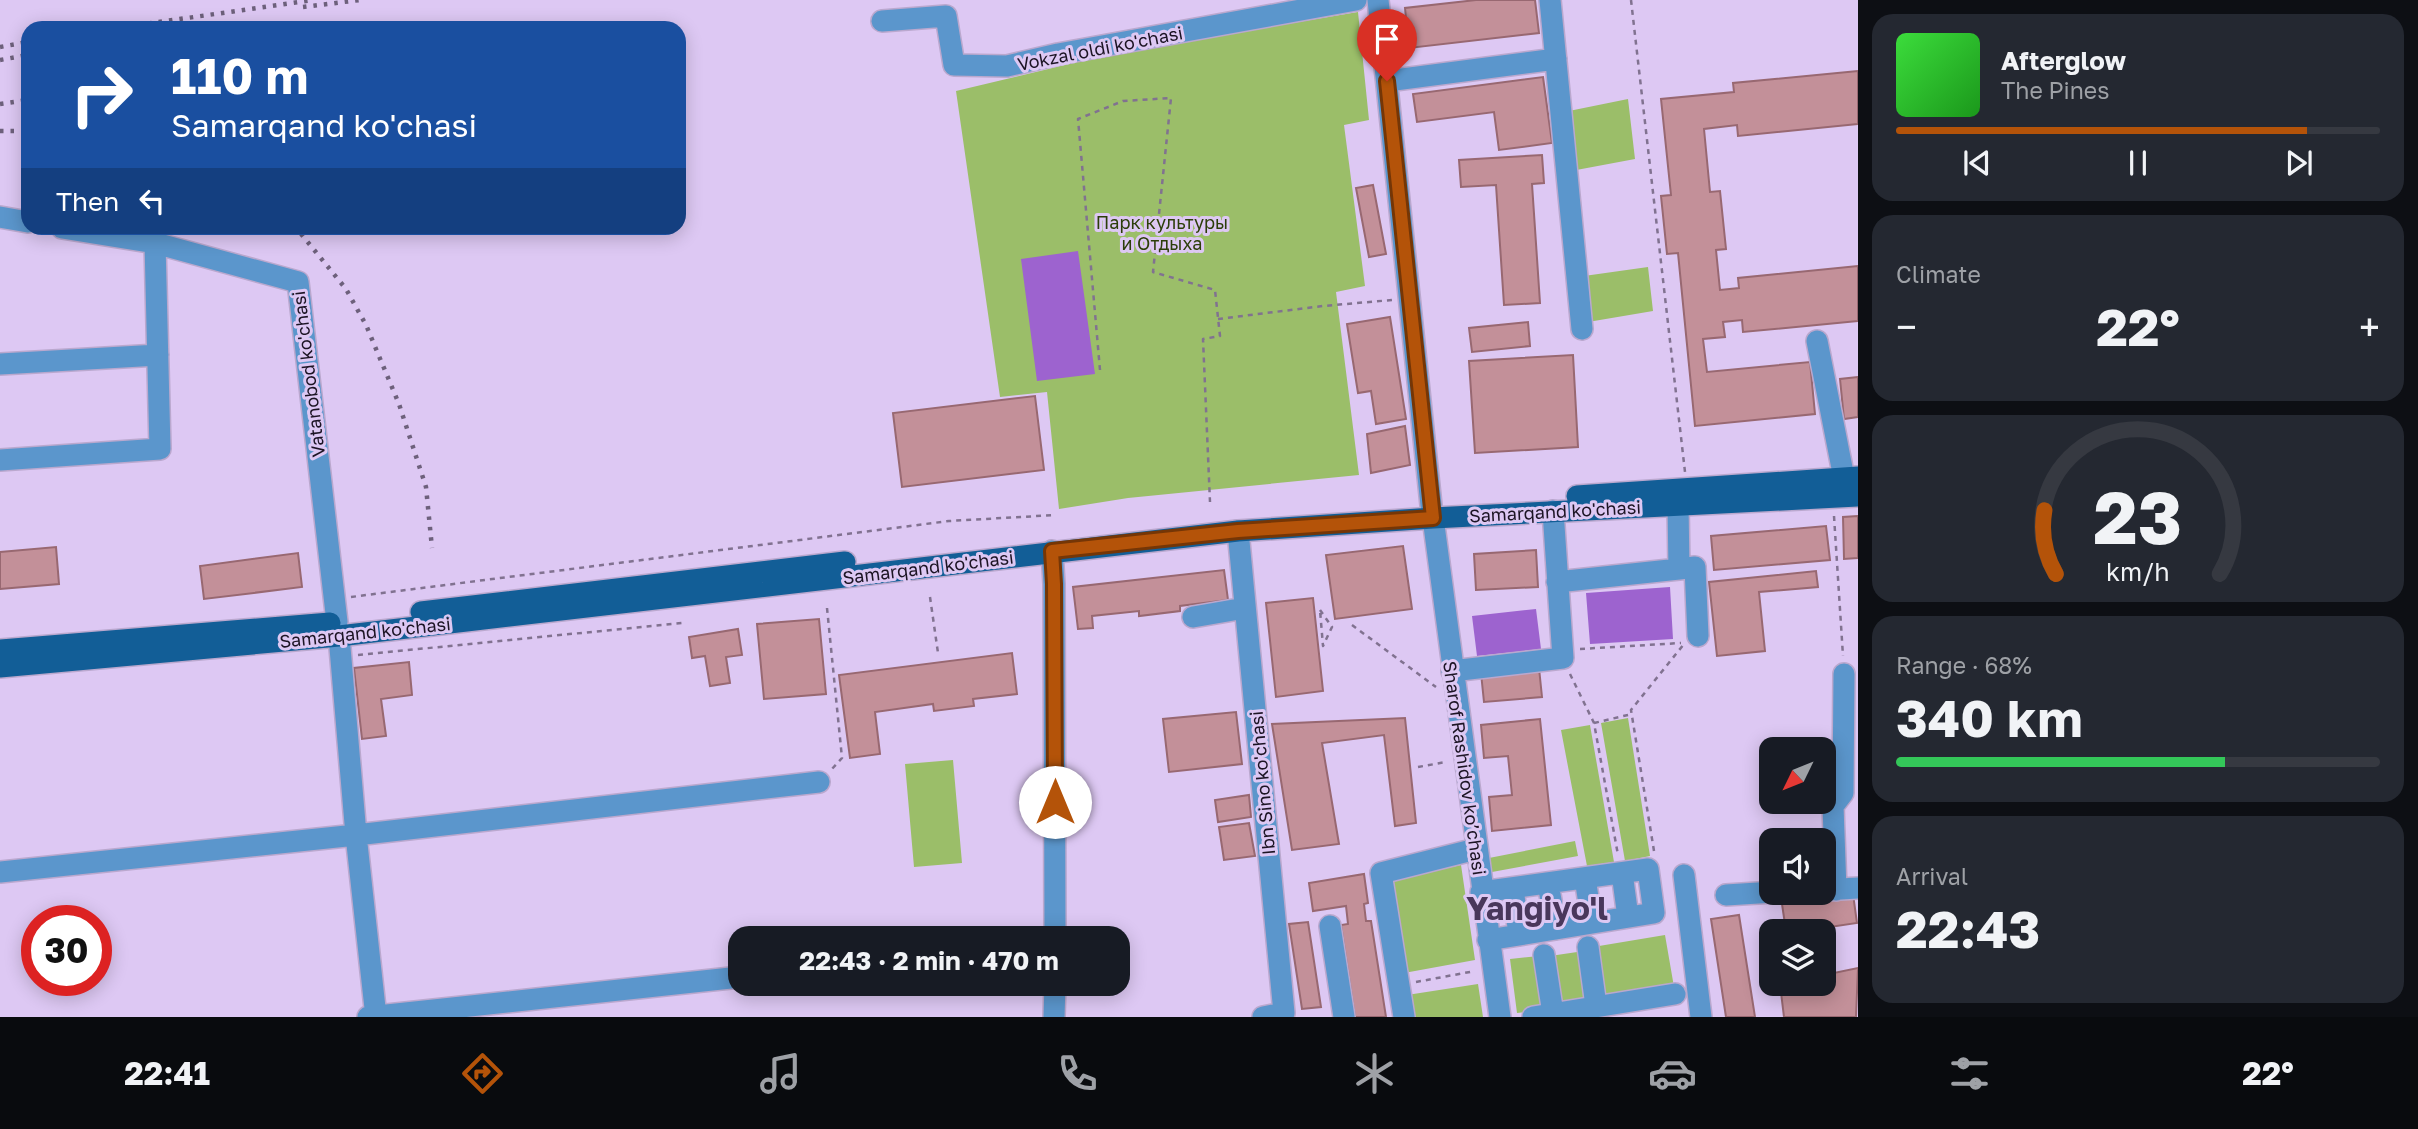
<!DOCTYPE html>
<meta charset="utf-8">
<style>
body{margin:0;font-family:"Golos Text",sans-serif;background:#242831;color:#f1f3f6;height:100vh;display:flex;flex-direction:column;font-size:26px;white-space:nowrap}
*{box-sizing:border-box;margin:0}
p{font-size:23px;color:#9ea1a6}
.icon{flex:none;width:38px;height:38px;fill:none;stroke:currentColor;stroke-width:2;stroke-linecap:round;stroke-linejoin:round}
.map{position:relative;flex:1;overflow:hidden}
.sheet{display:flex;flex-direction:column;gap:14px;padding:14px;background:#0d0f14;width:560px}
.sheet>*{flex:none}
.banner{position:absolute;left:21px;top:21px;width:665px;height:214px;border-radius:21px;box-shadow:0 4px 18px #0003;background:#1a4fa0;color:#fff;overflow:hidden}
.needle{width:46px;rotate:227deg}
.controls{position:absolute;left:1759px;top:737px;display:grid;gap:14px}
.controls a{display:grid;place-items:center;width:77px;height:77px;border-radius:14px;background:#171b24;box-shadow:0 4px 18px #0003;font-size:35px}
.speed{position:absolute;left:21px;top:905px;display:flex;gap:14px;font-size:35px;font-weight:700;text-align:center}
.speed>*{display:grid;place-content:center;width:91px;height:91px;border-radius:50%;background:#171b24;box-shadow:0 4px 18px #0003;line-height:1}
.speed .limit{border:10px solid #d22;background:#fff;color:#111}
.pin{position:absolute;display:grid;place-items:center;width:60px;height:60px;color:#fff;margin:-72px -30px;border-radius:50% 50% 50% 0;rotate:-45deg;box-shadow:0 0 7px #0007}
.pin .icon{rotate:45deg}
.me{position:absolute;width:77px;margin:-38px;rotate:0deg;stroke-linejoin:round;filter:drop-shadow(0 0 5px #0008)}
.turn{display:flex;align-items:center;gap:24px;height:147px;padding:0 35px;font-size:32px}
.turn .icon{width:91px;height:91px;stroke-width:2.5}
.turn b{display:block;font-size:49px;line-height:60px}
.then{display:flex;align-items:center;height:66px;padding:0 35px;background:#0003;gap:14px;font-size:26px}
.big{font-size:52px;font-weight:700;line-height:1.1}
.sheet .card{flex:1;display:flex;flex-direction:column;justify-content:center;gap:10px;min-width:0;padding:0 24px;border-radius:21px;background:#242831}
.sheet .dial{align-items:center;gap:0}
.dial svg{height:182px;overflow:visible;fill:none;stroke:#363941;stroke-width:7;stroke-linecap:round;text-anchor:middle}
.dial text{fill:#f1f3f6;stroke:none}
.song{display:flex;align-items:center;gap:21px}
.cover{width:84px;height:84px;border-radius:10px;background:linear-gradient(135deg,hsl(120 70% 55%),hsl(120 70% 35%))}
.played{height:7px;border-radius:4px;background:linear-gradient(90deg,#b45309 85%,#363941 85%)}
.keys{display:flex;justify-content:space-around;direction:ltr}
.heat{display:flex;justify-content:space-between;align-items:center;font-size:38px;direction:ltr}
.charge{height:10px;border-radius:5px;background:linear-gradient(90deg,#34c759 68%,#363941 0)}
.trip{position:absolute;left:728px;top:926px;width:402px;height:70px;border-radius:21px;background:#171b24;box-shadow:0 4px 18px #0003;font-weight:700;line-height:70px;text-align:center}
.tabs{display:flex;height:112px;justify-content:space-around;align-items:center;background:#090b0e;color:#9ea1a6}
.tabs .icon{width:49px;height:49px}
.tabs .selected{color:#b45309}
.tabs b{font-size:32px;color:#f1f3f6}
main{display:flex;flex:1;min-height:0}
.map>svg:first-child{display:block}
.green{fill:#9bbe69}
.water{fill:#9d63cf}
.building{fill:#c39099;stroke:#986871;stroke-width:2}
.lines{fill:none;stroke-linecap:round;stroke-linejoin:round}
.minor-casing{stroke:#baa8ce;stroke-width:24}
.major-casing{stroke:#baa8ce;stroke-width:24}
.path{stroke:#817290;stroke-width:2.5;stroke-dasharray:5 5;stroke-linecap:butt}
.minor{stroke:#5b96cc;stroke-width:21}
.major{stroke:#125e97;stroke-width:21}
.rail{stroke:#6d607b;stroke-width:4.5;stroke-dasharray:3.5 7;stroke-linecap:butt}
.route-casing{stroke:#753606;stroke-width:18}
.route{stroke:#b45309;stroke-width:12}
.labels{text-anchor:middle;dominant-baseline:central;stroke-width:6;stroke-linejoin:round;paint-order:stroke}
.street-label{font-size:18px;fill:#1c1424;stroke:#ddc8f3}
.park-label{font-size:18px;fill:#2c3e09;stroke:#ddc8f3}
.town-label{font-size:32px;font-weight:bold;fill:#49375b;stroke:#ddc8f3}
</style>
<main>
<div class="map">
<svg width="1858" height="1017" viewBox="0 0 1858 1017">
<rect width="100%" height="100%" fill="#ddc8f3"/>
<!-- green -->
<path class="green" d="M1358,12L1369,120L1344,125L1365,286L1336,292L1359,475L1128,498L1059,509L1047,392L1000,397L956,91L1115,53Z
M1628,99L1635,159L1571,171L1564,112Z
M1648,267L1653,311L1588,322L1584,276Z
M1628,718L1650,856L1625,861L1601,723Z
M1590,725L1614,862L1587,866L1561,730Z
M953,760L962,863L914,867L905,764Z
M1575,841L1578,856L1492,872L1489,858Z
M1461,865L1475,960L1404,973L1389,881Z
M1665,935L1674,987L1602,999L1593,947Z
M1584,951L1592,1002L1557,1007L1550,956Z
M1539,956L1545,1010L1517,1013L1510,959Z
M1478,984L1483,1017H1411L1407,995Z"/>
<!-- water -->
<path class="water" d="M1078,251L1095,374L1037,381L1021,259Z
M1670,587L1673,639L1590,644L1586,593Z
M1536,609L1541,649L1477,656L1472,616Z"/>
<!-- building -->
<path class="building" d="M1476,0H1535L1539,33L1409,48L1405,8Z
M1858,71V124L1738,136L1737,125L1704,129L1710,192L1720,191L1726,249L1716,250L1720,290L1739,288L1738,278L1858,266V321L1743,332L1742,320L1723,322L1725,337L1703,339L1707,372L1810,362L1815,414L1695,426L1678,253L1667,254L1661,196L1671,195L1661,99L1734,92L1733,83Z
M1543,77L1552,143L1499,150L1494,112L1417,122L1413,94Z
M1542,155L1544,183L1532,184L1540,303L1504,305L1496,185L1461,187L1459,160Z
M1373,185L1386,254L1369,257L1356,188Z
M1390,317L1406,419L1376,424L1371,391L1358,393L1347,324Z
M1528,322L1530,346L1472,352L1469,328Z
M1573,355L1578,447L1475,453L1469,361Z
M1858,377V417L1844,419L1840,379Z
M1035,396L1044,470L902,487L893,413Z
M1405,426L1410,465L1371,473L1367,434Z
M1858,516V558L1844,559L1843,517Z
M1826,526L1830,560L1714,570L1711,536Z
M1403,546L1412,609L1335,619L1326,555Z
M56,547L59,584L0,589V552Z
M1536,550L1538,587L1476,590L1474,554Z
M298,553L302,587L204,599L200,566Z
M1224,570L1228,600L1180,606V611L1139,616V611L1092,616L1093,628L1078,629L1073,587Z
M1816,571L1818,587L1759,592L1765,651L1717,656L1709,582Z
M1313,598L1323,691L1276,697L1266,603Z
M819,619L826,694L764,699L757,624Z
M738,629L742,655L726,657L730,683L710,686L705,656L692,658L689,637Z
M1012,653L1017,694L973,699L974,706L934,711L933,704L875,712L880,754L850,758L839,675Z
M409,662L412,695L381,699L386,736L362,739L354,668Z
M1539,668L1542,697L1484,702L1481,673Z
M1236,712L1242,764L1169,772L1163,719Z
M1405,718L1416,823L1395,826L1384,735L1322,743L1339,844L1292,850L1272,724Z
M1540,719L1551,825L1492,831L1489,797L1512,795L1508,756L1484,758L1481,725Z
M1249,795L1251,817L1218,822L1215,800Z
M1249,823L1255,856L1224,860L1219,827Z
M1364,874L1368,903L1364,904L1366,921H1371L1386,1017H1355L1341,925L1348,924L1346,906L1313,911L1309,883Z
M1853,894L1857,923L1803,931H1786L1782,904Z
M1739,915L1755,1017H1726L1711,919Z
M1308,922L1321,1007L1302,1009L1289,924Z
M1858,968L1856,1017H1784L1780,984H1824V975Z"/>
<g class="lines">
<defs>
<path id="minor" d="M1378,0L1431,505
M1550,0L1582,329
M882,21L946,16L954,65L1007,66L1058,54L1356,0
M1387,81L1556,59
M0,217L28,222
M62,228L155,243L298,282L337,622
M1817,341L1844,478
M0,364L158,355
M0,460L160,449L155,243
M1433,518L1500,1017
M1238,531L1284,1013L1263,1017
M1052,551L1054,584L1055,938
M1679,569L1695,567L1698,636
M1557,582L1679,569L1678,505
M1193,617L1245,608
M339,636L356,835L376,1017
M1452,671L1563,658L1553,511
M0,872L356,835L819,782
M1622,873L1628,917
M1684,875L1701,1017
M1585,878L1592,923
M1548,883L1556,929
M1513,888L1519,935
M1824,890L1858,888
M1836,890L1833,806L1843,793L1844,674
M1481,892L1648,869L1654,913L1488,940
M1726,895L1774,892
M1330,926L1344,1017
M1588,947L1596,1006
M1544,955L1553,1014
M368,1017L740,977
M1054,1017L1055,984
M1404,1017L1381,873L1476,849
M1533,1017L1675,994"/>
<path id="major" d="M1577,496L1858,477
M421,612L845,562
M0,650L330,623
M0,667L339,636L1238,531L1433,518L1858,496"/>
</defs>
<!-- minor casing -->
<use href="#minor" class="minor-casing"/>
<!-- major casing -->
<use href="#major" class="major-casing"/>
<!-- path -->
<path class="path" d="M1631,0L1685,472
M1218,319L1323,306L1392,300
M1100,370L1078,119L1123,101L1171,98L1153,272L1215,290L1220,336L1203,339L1210,502
M1834,516L1843,656
M351,597L949,521L1056,515
M930,597L938,653
M827,608L842,758L831,770
M1320,610L1332,627L1323,646Z
M1352,625L1436,687
M1580,649L1681,643
M358,655L682,623
M1570,674L1594,723L1618,855
M1594,723L1632,714
M1418,767L1446,762
M1654,851L1631,710L1684,644
M1416,982L1475,971"/>
<!-- minor -->
<use href="#minor" class="minor"/>
<!-- major -->
<use href="#major" class="major"/>
<!-- rail -->
<path class="rail" d="M303,7L360,0
M117,28L313,0
M0,47L28,42
M0,60L28,55
M0,104L28,100
M0,131H28
M292,228L302,235L346,289L366,325L399,404L426,487L432,548"/>
</g>
<g class="lines">
<defs>
<path id="route" d="M1055,802L1054,584L1052,551L1238,531L1433,518L1387,81"/>
</defs>
<!-- route casing -->
<use href="#route" class="route-casing"/>
<!-- route -->
<use href="#route" class="route"/>
</g>
<g class="labels">
<!-- street labels -->
<g class="street-label">
<text transform="translate(1100 48) rotate(-11)">Vokzal oldi ko'chasi</text>
<text transform="translate(308 374) rotate(-97)">Vatanobod ko'chasi</text>
<text transform="translate(1555 511) rotate(-3)">Samarqand ko'chasi</text>
<text transform="translate(928 567) rotate(-7)">Samarqand ko'chasi</text>
<text transform="translate(365 632) rotate(-6)">Samarqand ko'chasi</text>
<text transform="translate(1465 768) rotate(82)">Sharof Rashidov ko’chasi</text>
<text transform="translate(1262 783) rotate(-95)">Ibn Sino ko'chasi</text>
</g>
<!-- park labels -->
<g class="park-label">
<text x="1162" y="222">Парк культуры<tspan x="1162" dy="21">и Отдыха</tspan></text>
</g>
<!-- town labels -->
<g class="town-label">
<text x="1537" y="908">Yangiyo'l</text>
</g>
</g>
</svg>
<div class="controls">
<a><svg class="needle" viewBox="-14 -14 28 28"><path d="M0-13l5 13h-10z" fill="#e53935"/><path d="M0 13l5-13h-10z" fill="#9ea1a6"/></svg></a>
<a><svg class="icon" aria-label="sound" viewBox="0 0 24 24"><path d="M4 9h4l5-4v14l-5-4H4zM17 9q2 3 0 6"/></svg></a>
<a><svg class="icon" aria-label="layers" viewBox="0 0 24 24"><path d="M12 4l9 5-9 5-9-5zM3 14l9 5 9-5"/></svg></a>
</div>
<div class="speed"><div class="limit">30</div></div>
<div class="pin" style="left:1387px;top:81px;background:#d93025"><svg class="icon" aria-label="arrive" viewBox="0 0 24 24"><path d="M6 21V4h12l-3 4 3 4H6"/></svg></div>
<svg class="me" style="left:1055px;top:802px" viewBox="-20 -20 40 40"><circle r="19" fill="#fff"/><path d="M0-13L10 11 0 6-10 11z" fill="#b45309"/></svg>
<div class="trip">22:43 · 2 min · 470 m</div>
<div class="banner">
<div class="turn"><svg class="icon" aria-label="right" viewBox="0 0 24 24"><path d="M7 20v-9h11M14 6l5 5-5 5"/></svg><div><b>110 m</b>Samarqand ko'chasi</div></div>
<div class="then">Then<svg class="icon" aria-label="left" viewBox="0 0 24 24"><path d="M17 20v-9H6M10 6l-5 5 5 5"/></svg></div>
</div>
</div>
<section class="sheet">
<div class="card">
<div class="song"><i class="cover"></i><div><b>Afterglow</b><p>The Pines</p></div></div>
<div class="played"></div>
<div class="keys"><svg class="icon" aria-label="previous" viewBox="0 0 24 24"><path d="M18 5L8 12l10 7zM5 5v14"/></svg><svg class="icon" aria-label="pause" viewBox="0 0 24 24"><path d="M8 5v14M16 5v14"/></svg><svg class="icon" aria-label="next" viewBox="0 0 24 24"><path d="M6 5l10 7-10 7zM19 5v14"/></svg></div>
</div>
<div class="card"><p>Climate</p>
<div class="heat"><a>−</a><b class="big">22°</b><a>+</a></div>
</div>
<div class="card dial"><svg viewBox="0 0 100 80">
<path d="M14 69A42 42 0 1 1 86 69"/>
<path d="M14 69A42 42 0 0 1 9 41" stroke="#b45309"/>
<text x="50" y="56" font-size="32" font-weight="700">23</text>
<text x="50" y="72" font-size="11">km/h</text>
</svg></div>
<div class="card"><p>Range · 68%</p><b class="big">340 km</b><div class="charge"></div></div>
<div class="card"><p>Arrival</p><b class="big">22:43</b></div>
</section>
</main>
<nav class="tabs">
<b>22:41</b>
<svg class="icon selected" aria-label="directions" viewBox="0 0 24 24"><path d="M12 3l9 9-9 9-9-9zM9 14v-3h6M13 9l2 2-2 2"/></svg>
<svg class="icon" aria-label="music" viewBox="0 0 24 24"><path d="M9 18V5l10-2v13"/><circle cx="6" cy="18" r="3"/><circle cx="16" cy="16" r="3"/></svg>
<svg class="icon" aria-label="phone" viewBox="0 0 24 24"><path d="M5 4h4l2 5-3 2q2 4 5 5l2-3 5 2v4C11 20 4 13 5 4z"/></svg>
<svg class="icon" aria-label="climate" viewBox="0 0 24 24"><path d="M12 3v18M4 7l16 10M4 17L20 7"/></svg>
<svg class="icon" aria-label="car" viewBox="0 0 24 24"><path d="M5 17H2v-5l4-1 3-4h7l3 4 3 1v5h-3M9 17h6M6 11h13"/><circle cx="7" cy="17" r="2"/><circle cx="17" cy="17" r="2"/></svg>
<svg class="icon" aria-label="filters" viewBox="0 0 24 24"><path d="M4 7h16M4 17h16"/><circle cx="9" cy="7" r="2"/><circle cx="15" cy="17" r="2"/></svg>
<b>22°</b>
</nav>
